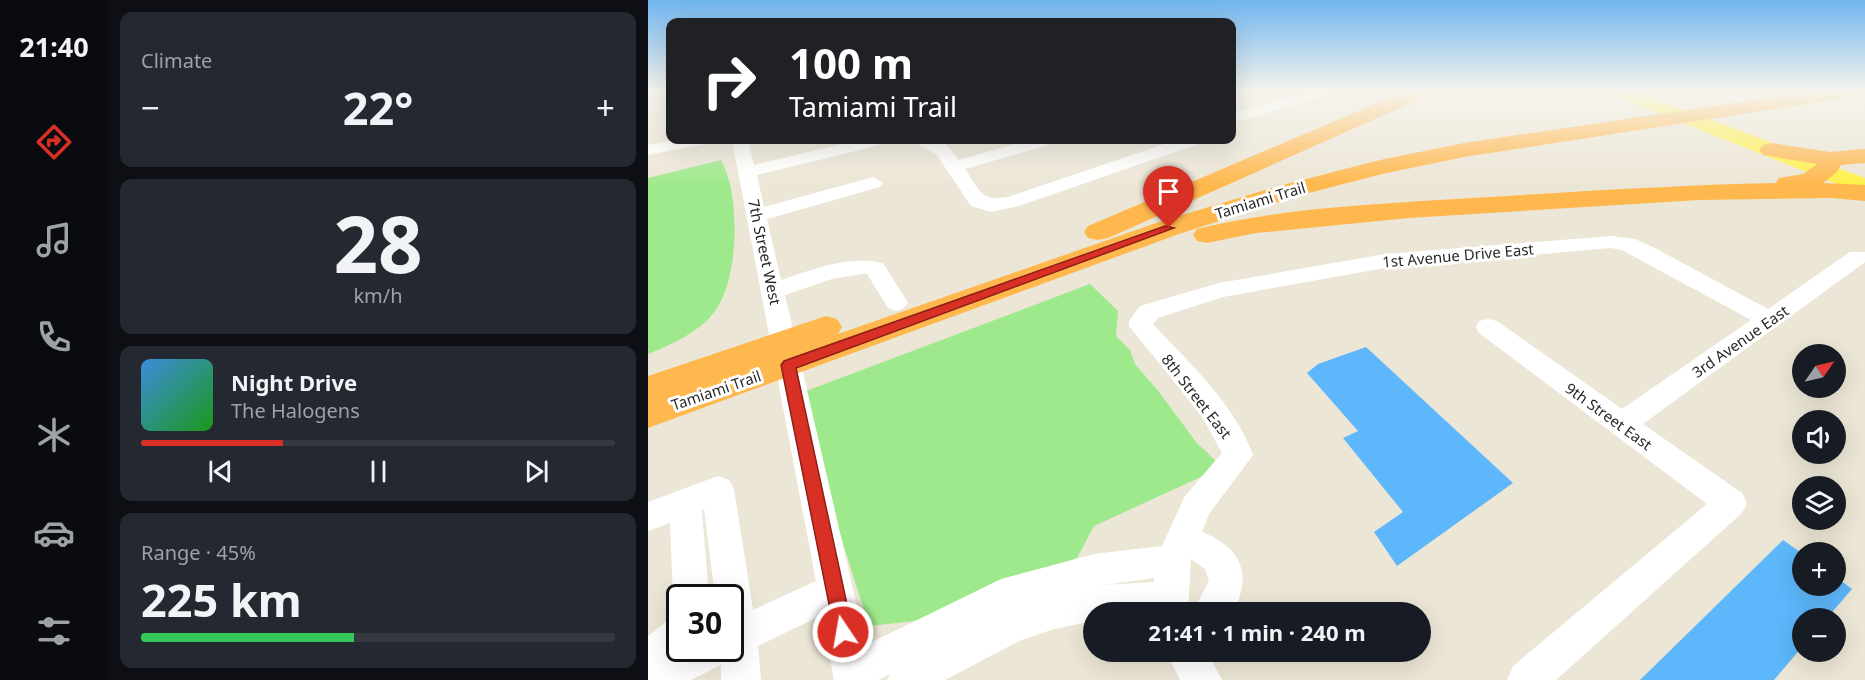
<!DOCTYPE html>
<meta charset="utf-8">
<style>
body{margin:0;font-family:"Noto Sans",sans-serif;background:#242831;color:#f1f3f6;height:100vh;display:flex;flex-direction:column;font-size:22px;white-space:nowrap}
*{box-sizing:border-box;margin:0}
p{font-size:20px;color:#9ea1a6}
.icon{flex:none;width:33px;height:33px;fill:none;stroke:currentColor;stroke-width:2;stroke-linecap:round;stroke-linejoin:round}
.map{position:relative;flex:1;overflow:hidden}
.details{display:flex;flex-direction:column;gap:12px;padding:12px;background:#0d0f14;width:540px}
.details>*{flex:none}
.top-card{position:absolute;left:18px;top:18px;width:570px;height:126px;border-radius:12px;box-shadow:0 6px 24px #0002;background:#202124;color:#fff;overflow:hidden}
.needle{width:39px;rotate:56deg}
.controls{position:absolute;left:1144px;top:344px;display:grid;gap:12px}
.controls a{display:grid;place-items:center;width:54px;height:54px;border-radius:50%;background:#171b24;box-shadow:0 6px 24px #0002;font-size:30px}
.speed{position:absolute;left:18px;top:584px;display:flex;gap:12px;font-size:30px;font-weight:700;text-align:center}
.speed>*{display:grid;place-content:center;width:78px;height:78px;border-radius:50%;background:#171b24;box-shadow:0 6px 24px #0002;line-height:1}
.speed .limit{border:3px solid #111;border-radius:9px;background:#fff;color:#111}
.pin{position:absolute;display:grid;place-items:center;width:51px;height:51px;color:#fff;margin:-62px -26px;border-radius:50% 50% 50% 0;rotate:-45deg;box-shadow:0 0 6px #0007}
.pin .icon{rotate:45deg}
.me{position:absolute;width:66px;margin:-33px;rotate:348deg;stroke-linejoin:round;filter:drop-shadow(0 0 4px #0008)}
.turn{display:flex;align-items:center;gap:21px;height:126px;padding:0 24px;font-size:27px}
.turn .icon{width:78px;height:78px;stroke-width:2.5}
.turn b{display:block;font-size:42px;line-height:51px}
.big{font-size:45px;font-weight:700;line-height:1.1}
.details .widget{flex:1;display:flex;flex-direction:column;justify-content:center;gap:9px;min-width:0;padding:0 21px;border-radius:12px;background:#242831}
.details .dial{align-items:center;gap:0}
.dial b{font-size:78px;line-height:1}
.song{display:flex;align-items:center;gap:18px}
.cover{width:72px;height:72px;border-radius:9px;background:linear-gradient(135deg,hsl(210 70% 55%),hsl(120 70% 35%))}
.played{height:6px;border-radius:3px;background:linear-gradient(90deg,#d93025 30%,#363941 30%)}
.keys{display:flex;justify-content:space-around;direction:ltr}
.heat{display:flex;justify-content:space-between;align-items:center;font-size:33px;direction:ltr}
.charge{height:9px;border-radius:4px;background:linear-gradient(90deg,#34c759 45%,#363941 0)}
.trip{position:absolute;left:435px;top:602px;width:348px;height:60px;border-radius:30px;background:#171b24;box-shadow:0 6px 24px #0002;font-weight:700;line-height:60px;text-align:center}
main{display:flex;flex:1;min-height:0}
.tab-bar{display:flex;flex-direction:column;width:108px;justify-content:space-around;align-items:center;background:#090b0e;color:#9ea1a6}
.tab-bar .icon{width:42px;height:42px}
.tab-bar .current{color:#d93025}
.tab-bar b{font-size:27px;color:#f1f3f6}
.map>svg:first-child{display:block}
.green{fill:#9de98c}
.water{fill:#5db7fa}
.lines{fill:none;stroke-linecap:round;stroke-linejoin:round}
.minor{fill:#fff;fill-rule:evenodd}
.major{fill:#fef149;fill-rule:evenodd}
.highway{fill:#ffb84e;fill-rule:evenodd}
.route{fill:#d93025;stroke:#8d1f18;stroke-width:1.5}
.labels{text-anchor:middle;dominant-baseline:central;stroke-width:6;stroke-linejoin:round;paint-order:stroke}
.street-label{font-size:15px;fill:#272727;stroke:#fff}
</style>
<main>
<nav class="tab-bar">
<b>21:40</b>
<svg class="icon current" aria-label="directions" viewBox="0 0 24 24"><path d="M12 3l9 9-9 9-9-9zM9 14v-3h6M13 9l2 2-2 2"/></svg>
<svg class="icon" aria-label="music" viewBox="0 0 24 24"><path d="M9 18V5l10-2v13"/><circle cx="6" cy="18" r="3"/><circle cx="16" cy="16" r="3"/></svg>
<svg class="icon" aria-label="phone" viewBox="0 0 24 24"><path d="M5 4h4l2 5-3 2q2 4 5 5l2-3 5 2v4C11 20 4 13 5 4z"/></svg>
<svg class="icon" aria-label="climate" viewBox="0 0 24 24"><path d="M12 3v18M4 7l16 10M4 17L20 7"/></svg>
<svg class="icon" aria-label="car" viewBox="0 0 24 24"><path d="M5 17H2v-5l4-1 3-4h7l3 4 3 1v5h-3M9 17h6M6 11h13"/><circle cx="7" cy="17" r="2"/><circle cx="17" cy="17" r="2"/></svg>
<svg class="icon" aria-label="filters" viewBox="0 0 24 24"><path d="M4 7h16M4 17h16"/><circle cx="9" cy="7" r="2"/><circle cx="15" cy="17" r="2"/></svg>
</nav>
<section class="details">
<div class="widget"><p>Climate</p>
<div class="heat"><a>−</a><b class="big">22°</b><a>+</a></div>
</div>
<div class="widget dial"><b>28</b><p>km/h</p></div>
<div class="widget">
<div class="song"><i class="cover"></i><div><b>Night Drive</b><p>The Halogens</p></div></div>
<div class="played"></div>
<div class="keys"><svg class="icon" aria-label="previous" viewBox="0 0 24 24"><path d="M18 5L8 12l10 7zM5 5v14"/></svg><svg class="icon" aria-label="pause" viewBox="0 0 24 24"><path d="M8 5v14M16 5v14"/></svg><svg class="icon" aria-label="next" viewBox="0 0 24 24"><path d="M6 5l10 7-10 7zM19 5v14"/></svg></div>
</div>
<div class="widget"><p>Range · 45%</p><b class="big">225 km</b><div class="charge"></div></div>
</section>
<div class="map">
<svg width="1217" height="680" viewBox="0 0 1217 680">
<rect width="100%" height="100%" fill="#ece6d6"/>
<!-- green -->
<path class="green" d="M73,160C93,195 92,285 63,316C48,333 21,346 0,354V178Z
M442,284L470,311L468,336L482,350L487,364L511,392L548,442L571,464L555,476L446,526L429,558L267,621L221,626L191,531L158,391Z"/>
<!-- water -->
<path class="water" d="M718,347L865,483L749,566L726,532L755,512L695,438L710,431L659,373L670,364Z
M1135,540L1155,554V585H1188V577L1204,589L1179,618H1155V646L1126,680H992Z"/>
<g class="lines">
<!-- minor -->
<path class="minor" d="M666,90H690L687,93L584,123V113Z
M26,140H59L56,144L0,155V145Z
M84,140H100L106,165L211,140H239L236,144L109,175L116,207L225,177L235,183L232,187L119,219L133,280C165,269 201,255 235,263L260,303L256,308L248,311L240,308L219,274H214L184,279L137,295L218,645L353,579L446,554L514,546L537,496L574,453L553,415L481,326V321L492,306L571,283L737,254L963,236L987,239L1003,246L1120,309L1202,252H1217V262L995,424L1094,493L1099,503L1094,513L908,680H859L865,666L1059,504L831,333L828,327L831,321L840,319L849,321L974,409L1103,320L974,250L963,248L737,268L575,297L510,318L505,324C542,364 586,403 605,455L561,514L554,532C593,547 605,574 585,612H545L561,581L557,569L543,559L540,612H446V621L406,629L371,641L297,680H239L242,674L230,680H186L174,615L110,646L113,680H73V665L43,680H0V636L19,621L32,616V648H82V597H67L56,509L54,510L61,597H32V610L25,597L22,523L0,531V502L70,476L81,480L86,489L105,610L168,581ZM506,578V582L456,585Z
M263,140L295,141L311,160L381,140H406L404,144L317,169C332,190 332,202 360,197L528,140H553L550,144L371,206L343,212L323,206L288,154Z
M518,651H559L574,680H532Z"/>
<!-- major -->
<path class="major" d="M958,90H985L1217,178V195L961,94Z"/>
<!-- highway -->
<path class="highway" d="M760,90H786L783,94L460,238L450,240L440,238L436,232L440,226Z
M1175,90H1217V95L816,157L734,174L649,196L531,234L0,428V376L178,316L189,319L194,327L190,334L511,222L631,186L732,160L816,143Z
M1123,143L1182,152L1217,149V163L1193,165L1189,172L1175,183L1217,185V201L1183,198L1051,200L761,218L608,233L559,243L549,241L545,235L549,229C638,207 733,204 824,198C925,192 1026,185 1128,183L1131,178L1155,174L1169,164L1115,155L1111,150L1115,145Z"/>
</g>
<!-- sky -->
<linearGradient id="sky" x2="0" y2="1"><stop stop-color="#70b5ef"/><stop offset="0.49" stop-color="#f6f4ed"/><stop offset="1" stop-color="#f6f4ed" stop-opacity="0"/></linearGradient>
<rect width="1217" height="185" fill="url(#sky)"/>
<!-- route -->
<path class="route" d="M517,226L526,228L148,368L205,632L203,639L195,642L188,639L133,365L136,361Z"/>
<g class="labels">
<!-- street labels -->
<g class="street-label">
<text transform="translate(612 200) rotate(-17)">Tamiami Trail</text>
<text transform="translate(117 252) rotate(78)">7th Street West</text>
<text transform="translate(810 255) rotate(-5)">1st Avenue Drive East</text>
<text transform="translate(1092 341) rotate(-35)">3rd Avenue East</text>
<text transform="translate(68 390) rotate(-19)">Tamiami Trail</text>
<text transform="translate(549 396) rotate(52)">8th Street East</text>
<text transform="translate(961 416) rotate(36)">9th Street East</text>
</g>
</g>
</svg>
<div class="controls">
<a><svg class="needle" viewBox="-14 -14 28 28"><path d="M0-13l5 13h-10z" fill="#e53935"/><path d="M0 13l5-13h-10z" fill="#9ea1a6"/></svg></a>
<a><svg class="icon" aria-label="sound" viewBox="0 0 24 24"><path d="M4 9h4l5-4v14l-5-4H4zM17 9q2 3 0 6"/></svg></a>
<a><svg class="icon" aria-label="layers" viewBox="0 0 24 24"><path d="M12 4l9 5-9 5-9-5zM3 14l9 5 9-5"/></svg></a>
<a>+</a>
<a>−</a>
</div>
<div class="speed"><div class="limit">30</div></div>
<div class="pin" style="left:521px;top:228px;background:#d93025"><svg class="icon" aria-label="arrive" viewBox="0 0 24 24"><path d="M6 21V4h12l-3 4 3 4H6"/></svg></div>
<svg class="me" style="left:195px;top:632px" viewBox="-20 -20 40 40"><circle r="17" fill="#d93025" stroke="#fff" stroke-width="3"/><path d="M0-11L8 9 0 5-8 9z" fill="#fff"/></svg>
<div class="trip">21:41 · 1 min · 240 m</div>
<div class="top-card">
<div class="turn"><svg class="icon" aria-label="right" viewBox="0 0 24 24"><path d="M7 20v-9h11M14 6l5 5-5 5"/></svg><div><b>100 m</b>Tamiami Trail</div></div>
</div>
</div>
</main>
